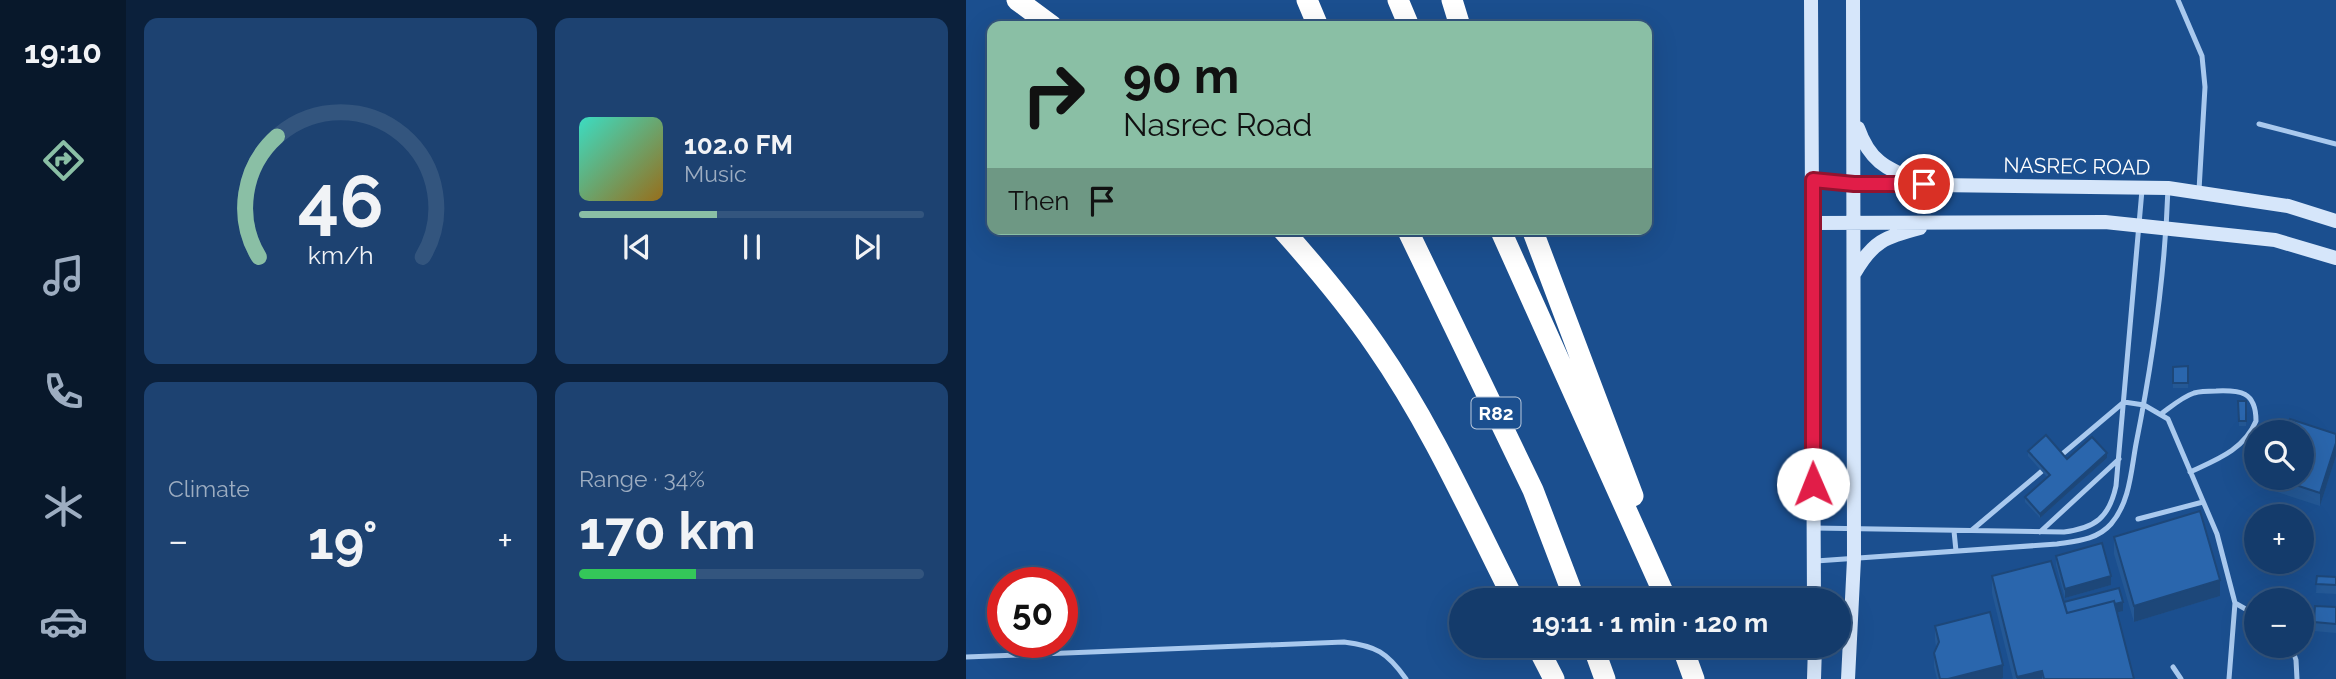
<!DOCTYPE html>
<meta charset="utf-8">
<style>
body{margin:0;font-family:Raleway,sans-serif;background:#1d4271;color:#f1f3f6;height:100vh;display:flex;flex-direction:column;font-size:26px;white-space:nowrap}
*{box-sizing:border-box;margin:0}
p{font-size:23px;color:#9dadc1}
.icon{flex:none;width:38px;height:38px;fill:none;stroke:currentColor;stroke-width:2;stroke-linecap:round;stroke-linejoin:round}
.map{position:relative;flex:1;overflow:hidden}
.drawer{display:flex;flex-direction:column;gap:18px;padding:18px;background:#0b203b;width:840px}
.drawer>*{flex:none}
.guide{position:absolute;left:21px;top:21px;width:665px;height:214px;border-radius:14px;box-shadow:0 7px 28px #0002,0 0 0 2px #33557e;background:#8abfa5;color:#111;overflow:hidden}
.fabs{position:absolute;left:1278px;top:420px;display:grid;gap:14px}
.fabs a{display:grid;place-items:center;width:70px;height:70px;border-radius:50%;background:#143b6b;box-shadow:0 7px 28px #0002,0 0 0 2px #33557e;font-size:35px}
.speed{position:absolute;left:21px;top:567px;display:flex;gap:14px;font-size:35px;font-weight:700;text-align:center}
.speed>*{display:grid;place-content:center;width:91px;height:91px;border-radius:50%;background:#143b6b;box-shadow:0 7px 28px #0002,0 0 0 2px #33557e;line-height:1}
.speed .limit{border:10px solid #d22;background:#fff;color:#111}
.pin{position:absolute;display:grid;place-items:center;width:60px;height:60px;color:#fff;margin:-30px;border:4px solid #fff;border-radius:50%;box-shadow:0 2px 7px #0007}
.me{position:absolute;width:77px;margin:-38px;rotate:359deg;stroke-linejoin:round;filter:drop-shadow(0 0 5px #0008)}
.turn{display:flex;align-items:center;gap:24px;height:147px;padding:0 21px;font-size:32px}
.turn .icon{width:91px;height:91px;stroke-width:2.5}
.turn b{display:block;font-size:49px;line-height:60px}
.then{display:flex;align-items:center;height:66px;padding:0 21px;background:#0003;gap:14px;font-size:26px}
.big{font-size:52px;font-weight:700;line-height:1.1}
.drawer .card{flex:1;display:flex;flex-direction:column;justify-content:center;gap:10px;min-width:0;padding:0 24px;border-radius:14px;background:#1d4271}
.drawer .dial{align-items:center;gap:0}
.dial svg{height:182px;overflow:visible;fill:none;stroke:#33557e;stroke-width:7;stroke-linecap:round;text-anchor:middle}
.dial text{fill:#f1f3f6;stroke:none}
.song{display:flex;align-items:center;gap:21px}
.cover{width:84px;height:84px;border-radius:10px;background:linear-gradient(135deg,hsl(170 70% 55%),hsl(40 70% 35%))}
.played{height:7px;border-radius:4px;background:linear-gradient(90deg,#8abfa5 40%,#33557e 40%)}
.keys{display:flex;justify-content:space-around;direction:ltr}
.heat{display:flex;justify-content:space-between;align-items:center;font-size:38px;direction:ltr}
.charge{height:10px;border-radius:5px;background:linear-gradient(90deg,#34c759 34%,#33557e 0)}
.drawer .tiles{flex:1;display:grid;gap:18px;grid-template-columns:repeat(2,1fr)}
.trip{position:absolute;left:483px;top:588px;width:402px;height:70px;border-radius:35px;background:#143b6b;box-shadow:0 7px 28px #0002,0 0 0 2px #33557e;font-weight:700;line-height:70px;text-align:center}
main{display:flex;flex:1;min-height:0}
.tabs{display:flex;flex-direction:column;width:126px;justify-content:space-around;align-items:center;background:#08182b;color:#9dadc1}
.tabs .icon{width:49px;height:49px}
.tabs .on{color:#8abfa5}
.tabs b{font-size:32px;color:#f1f3f6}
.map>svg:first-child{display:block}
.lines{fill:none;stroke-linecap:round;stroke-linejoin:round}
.lane{stroke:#a9c9ee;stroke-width:5}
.secondary{stroke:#d6e6fa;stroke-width:14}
.highway{stroke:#fff;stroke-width:21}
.wall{fill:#245895}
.shaded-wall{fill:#1d4779}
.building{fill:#2a66ad;stroke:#1d4779;stroke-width:2}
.route-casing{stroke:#92132f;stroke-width:18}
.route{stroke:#e11d48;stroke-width:12}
.labels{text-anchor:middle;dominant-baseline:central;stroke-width:7;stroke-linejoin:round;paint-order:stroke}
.shield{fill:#1b4f8f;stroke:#bbcadd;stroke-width:2}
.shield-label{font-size:19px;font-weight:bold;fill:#fff}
.street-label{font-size:21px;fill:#fff;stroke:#1b4f8f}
</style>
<main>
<nav class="tabs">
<b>19:10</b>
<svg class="icon on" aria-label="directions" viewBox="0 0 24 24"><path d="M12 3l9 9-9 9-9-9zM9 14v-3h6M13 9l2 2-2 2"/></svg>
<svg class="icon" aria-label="music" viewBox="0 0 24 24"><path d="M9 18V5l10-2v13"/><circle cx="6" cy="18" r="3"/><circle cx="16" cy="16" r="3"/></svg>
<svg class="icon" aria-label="phone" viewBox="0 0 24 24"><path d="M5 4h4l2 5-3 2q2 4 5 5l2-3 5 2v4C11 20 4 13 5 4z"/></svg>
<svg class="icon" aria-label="climate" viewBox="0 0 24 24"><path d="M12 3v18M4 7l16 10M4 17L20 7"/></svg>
<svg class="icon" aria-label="car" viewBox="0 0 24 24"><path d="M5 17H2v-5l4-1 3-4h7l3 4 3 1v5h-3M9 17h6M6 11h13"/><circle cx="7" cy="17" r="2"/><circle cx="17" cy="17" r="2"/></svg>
</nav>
<section class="drawer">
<div class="tiles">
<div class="card dial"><svg viewBox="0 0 100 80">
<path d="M14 69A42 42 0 1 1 86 69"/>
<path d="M14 69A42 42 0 0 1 22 16" stroke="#8abfa5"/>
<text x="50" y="56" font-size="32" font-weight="700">46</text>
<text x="50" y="72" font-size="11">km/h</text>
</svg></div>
<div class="card">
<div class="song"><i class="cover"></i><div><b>102.0 FM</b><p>Music</p></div></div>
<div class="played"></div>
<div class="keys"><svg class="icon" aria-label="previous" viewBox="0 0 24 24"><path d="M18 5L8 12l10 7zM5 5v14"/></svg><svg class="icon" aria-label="pause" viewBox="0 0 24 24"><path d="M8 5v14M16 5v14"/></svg><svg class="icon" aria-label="next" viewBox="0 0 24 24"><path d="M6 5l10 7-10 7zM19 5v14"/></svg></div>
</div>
<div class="card"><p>Climate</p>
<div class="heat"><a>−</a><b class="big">19°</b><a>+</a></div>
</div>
<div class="card"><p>Range · 34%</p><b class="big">170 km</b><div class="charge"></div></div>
</div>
</section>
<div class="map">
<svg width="1370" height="679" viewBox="0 0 1370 679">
<rect width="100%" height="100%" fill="#1b4f8f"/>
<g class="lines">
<!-- lane -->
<path class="lane" d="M1212,0L1236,56L1239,87L1233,190
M1293,124L1370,144
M1195,414C1206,406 1216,397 1228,393C1235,391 1243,391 1250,391C1274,390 1290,391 1290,421C1278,450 1250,460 1224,472
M1094,456L1158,402L1178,405L1202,419L1251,534L1269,603L1263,679
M1172,519L1237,502
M848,528L1098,532C1129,528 1143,518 1150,486L1176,190
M1006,530L1076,471
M988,531L990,551
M1074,532L1153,459
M850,561L1091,544C1110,541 1131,540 1145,524C1164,502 1165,471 1170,444C1187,359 1199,274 1202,188
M1269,603L1290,615
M1325,646L1330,660L1331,679
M0,657L378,642C410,646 421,652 440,679
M1207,667L1215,679"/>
<!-- secondary -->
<path class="secondary" d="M845,0L848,600
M892,128C904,162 920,168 952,182
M847,180L888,184L1202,188L1322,206L1370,221
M847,223L1139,222L1309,240L1370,258
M888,274C907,241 919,237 954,228
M848,679L849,646
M882,679L888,559L887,0"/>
<!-- highway -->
<path class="highway" d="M51,0L86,26
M341,0L352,26
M432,0L443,26
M486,0L494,26
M316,229C349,266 382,305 410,346C465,425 505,515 548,600
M441,229L567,490L609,600
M534,229L698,594
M566,229L667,496
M571,646L588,679
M627,646L639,679
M716,646L728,679"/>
</g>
<!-- wall -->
<path class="wall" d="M1222,366V388H1207V367Z
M1272,401H1280V426H1273Z
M1370,434V456L1354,506L1305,490V478H1335Z
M1062,451L1101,459L1141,458L1074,518L1059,502V497L1081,477L1062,456Z
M1148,537L1254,596L1168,622L1148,554Z
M1090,556L1145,585L1099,598L1090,565Z
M1026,576L1098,603L1157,611L1151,612L1168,679H1047L1026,593Z
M1351,576L1370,577V594L1350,593Z
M1370,607V633L1348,631V622Z
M969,626L1037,678L971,679L968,667V653L970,647L969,640Z"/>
<!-- shaded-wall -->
<path class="shaded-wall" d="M1370,443V456L1354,506V493Z
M1141,453V458L1074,518V514Z
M1145,576V585L1099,598V589Z
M1254,580V596L1168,622V606Z
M1157,602V611L1102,625V615Z
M1037,665V678L1035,679H982Z
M1076,671V679H1051V677Z"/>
<!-- building -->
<path class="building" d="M1222,366V383H1207V367Z
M1272,401H1280V421H1273Z
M1324,419L1370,434V443L1354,493L1308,478H1335V432H1320Z
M1080,435L1101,459L1126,437L1141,453L1074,514L1059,497L1084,475L1062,451Z
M1234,511L1254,580L1168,606L1148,537Z
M1136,543L1145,576L1099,589L1090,556Z
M1085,561L1101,613L1148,601L1168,679H1078L1076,671L1051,677L1026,576Z
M1351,576L1370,577V585L1350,584Z
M1153,588L1157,602L1149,604L1148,601L1101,613L1098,602Z
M1349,606L1370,607V624L1348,622Z
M1024,612L1037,665L982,679H974L968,653L973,642L969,626Z"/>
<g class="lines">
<defs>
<path id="route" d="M847,484V180L888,184H958"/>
</defs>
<!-- route casing -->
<use href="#route" class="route-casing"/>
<!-- route -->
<use href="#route" class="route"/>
</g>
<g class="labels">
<!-- shield labels -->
<rect class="shield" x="505.5" y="397.5" width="49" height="31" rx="5"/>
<g class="shield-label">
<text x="530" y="413">R82</text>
</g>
<!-- street labels -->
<g class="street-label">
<text transform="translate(1111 166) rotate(1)">NASREC ROAD</text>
</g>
</g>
</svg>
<div class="fabs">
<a><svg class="icon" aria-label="search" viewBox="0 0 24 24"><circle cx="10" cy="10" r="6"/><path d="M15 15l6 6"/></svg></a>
<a>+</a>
<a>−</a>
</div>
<div class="speed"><div class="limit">50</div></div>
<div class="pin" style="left:958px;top:184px;background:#d93025"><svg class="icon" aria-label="arrive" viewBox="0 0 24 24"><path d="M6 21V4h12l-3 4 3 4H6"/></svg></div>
<svg class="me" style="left:847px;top:484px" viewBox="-20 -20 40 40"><circle r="19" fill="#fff"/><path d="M0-13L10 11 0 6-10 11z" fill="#e11d48"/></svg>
<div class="trip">19:11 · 1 min · 120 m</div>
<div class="guide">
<div class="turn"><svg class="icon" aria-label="right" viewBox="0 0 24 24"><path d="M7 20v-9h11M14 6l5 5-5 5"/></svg><div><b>90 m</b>Nasrec Road</div></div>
<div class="then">Then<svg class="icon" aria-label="arrive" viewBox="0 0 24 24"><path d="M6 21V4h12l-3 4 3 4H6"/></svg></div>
</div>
</div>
</main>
